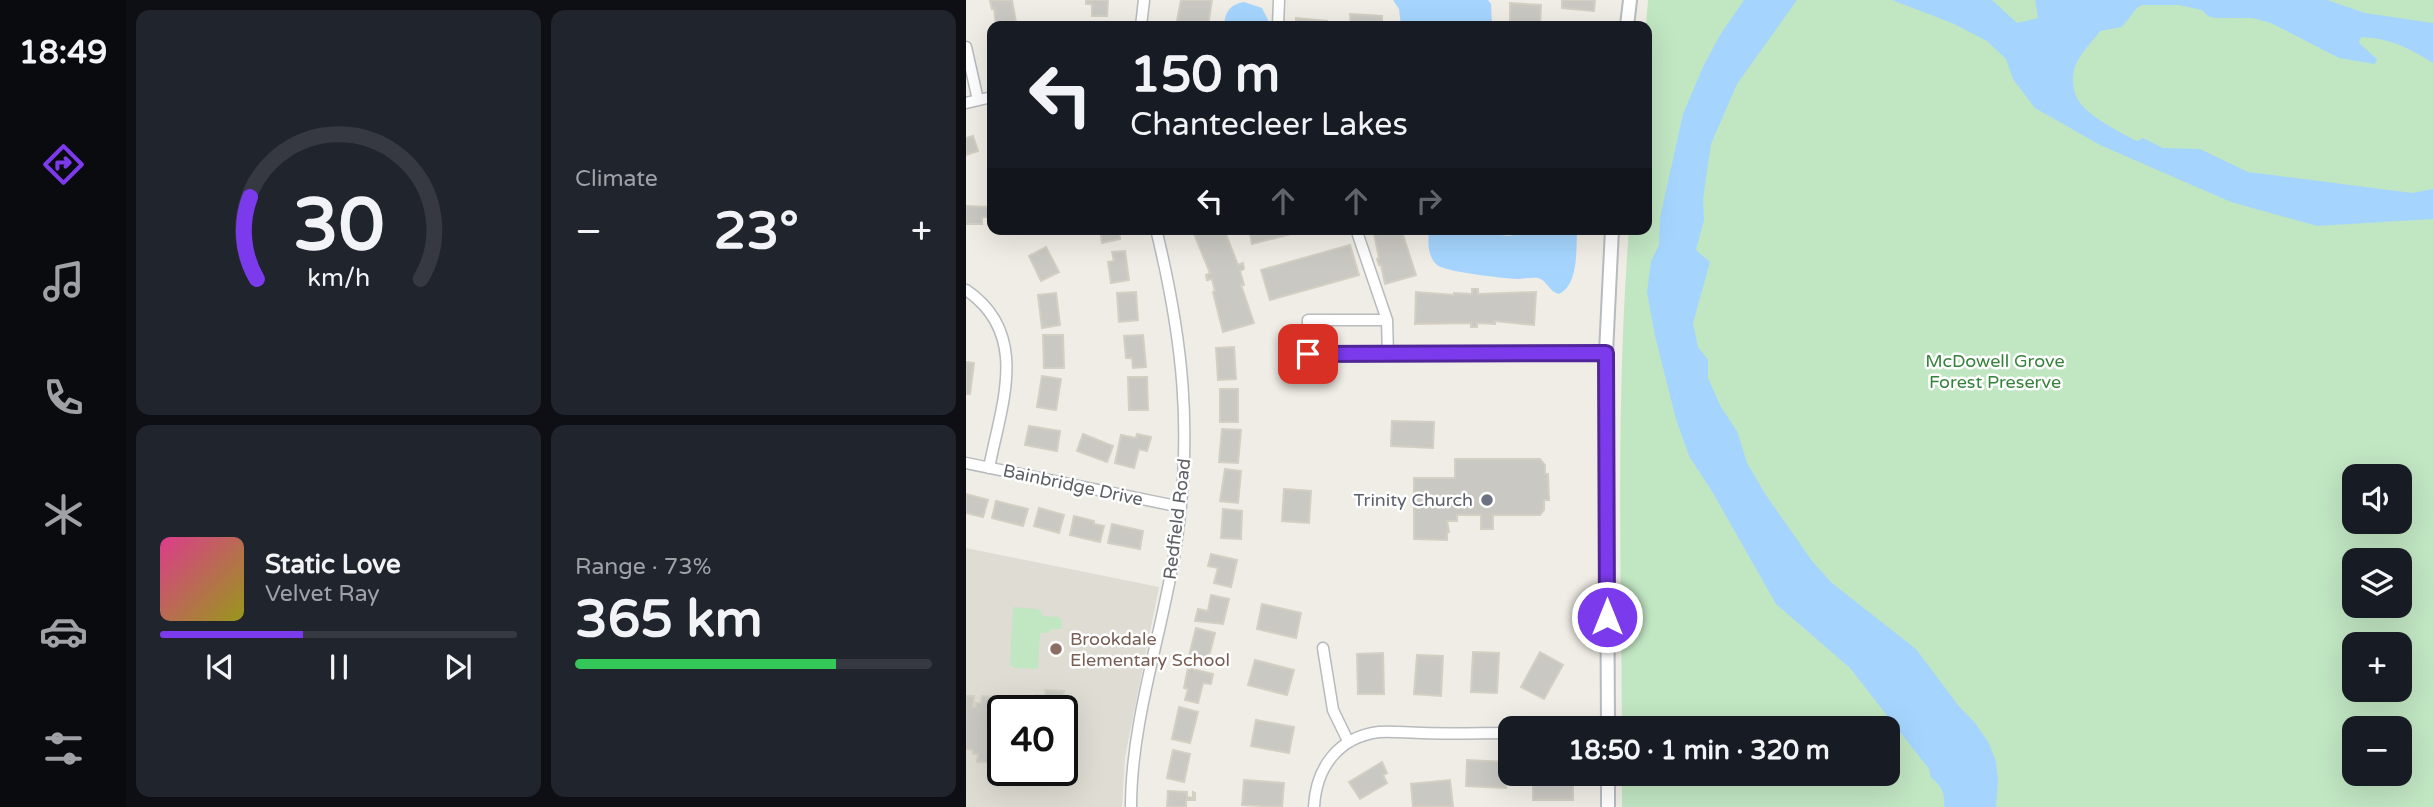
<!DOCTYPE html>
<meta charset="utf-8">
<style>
body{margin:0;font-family:"Varela Round",sans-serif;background:#20242c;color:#f1f3f6;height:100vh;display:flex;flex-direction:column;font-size:26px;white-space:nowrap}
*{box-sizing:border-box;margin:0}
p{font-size:23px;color:#9ea1a6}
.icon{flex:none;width:38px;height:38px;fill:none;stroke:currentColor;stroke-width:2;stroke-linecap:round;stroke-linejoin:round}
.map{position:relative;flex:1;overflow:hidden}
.drawer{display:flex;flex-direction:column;gap:10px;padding:10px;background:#0d0f14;width:840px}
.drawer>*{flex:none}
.hud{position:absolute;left:21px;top:21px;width:665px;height:214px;border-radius:14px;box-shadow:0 7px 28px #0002;background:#171b24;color:#f1f3f6;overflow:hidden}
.controls{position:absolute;left:1376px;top:464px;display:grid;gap:14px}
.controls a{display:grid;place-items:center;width:70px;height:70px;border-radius:14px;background:#171b24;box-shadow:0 7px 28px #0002;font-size:35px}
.speed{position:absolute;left:21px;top:695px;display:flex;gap:14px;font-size:35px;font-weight:700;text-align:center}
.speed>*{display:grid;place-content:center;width:91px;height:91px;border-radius:50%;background:#171b24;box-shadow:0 7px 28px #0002;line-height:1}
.speed .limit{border:4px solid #111;border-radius:10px;background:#fff;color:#111}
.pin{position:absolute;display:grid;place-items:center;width:60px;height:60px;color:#fff;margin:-30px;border-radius:14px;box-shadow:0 4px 10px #0006}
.me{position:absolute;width:77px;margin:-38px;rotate:0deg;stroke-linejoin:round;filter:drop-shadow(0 0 5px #0008)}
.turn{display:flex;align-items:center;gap:24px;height:147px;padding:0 28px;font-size:32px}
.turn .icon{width:91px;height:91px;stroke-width:2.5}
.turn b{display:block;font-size:49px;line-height:60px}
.lanes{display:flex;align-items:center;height:66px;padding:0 28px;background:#0003;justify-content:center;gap:35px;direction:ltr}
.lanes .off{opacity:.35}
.big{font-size:52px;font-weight:700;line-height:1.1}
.drawer .card{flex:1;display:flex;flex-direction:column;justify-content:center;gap:10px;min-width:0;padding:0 24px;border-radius:14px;background:#20242c}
.drawer .dial{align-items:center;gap:0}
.dial svg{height:182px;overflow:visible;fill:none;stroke:#363941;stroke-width:7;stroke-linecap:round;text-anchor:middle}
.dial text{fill:#f1f3f6;stroke:none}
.song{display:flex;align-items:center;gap:21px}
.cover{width:84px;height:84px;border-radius:10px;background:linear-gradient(135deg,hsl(330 70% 55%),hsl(60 70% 35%))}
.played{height:7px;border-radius:4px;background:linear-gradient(90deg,#7c3aed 40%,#363941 40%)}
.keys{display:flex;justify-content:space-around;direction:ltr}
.heat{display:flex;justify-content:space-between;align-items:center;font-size:38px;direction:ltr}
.charge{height:10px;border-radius:5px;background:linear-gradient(90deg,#34c759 73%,#363941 0)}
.drawer .tiles{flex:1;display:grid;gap:10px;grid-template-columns:repeat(2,1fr)}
.trip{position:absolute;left:532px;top:716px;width:402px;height:70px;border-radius:14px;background:#171b24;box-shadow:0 7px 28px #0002;font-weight:700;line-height:70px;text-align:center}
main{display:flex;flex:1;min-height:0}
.tabs{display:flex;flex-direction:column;width:126px;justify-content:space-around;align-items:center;background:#090b0e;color:#9ea1a6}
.tabs .icon{width:49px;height:49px}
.tabs .active{color:#7c3aed}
.tabs b{font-size:32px;color:#f1f3f6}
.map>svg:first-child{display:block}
.education{fill:#dfdcd3;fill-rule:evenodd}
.green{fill:#c1e6c2;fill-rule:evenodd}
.water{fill:#a5d5fe}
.building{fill:#cac8c2;stroke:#d4cfc3;stroke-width:2}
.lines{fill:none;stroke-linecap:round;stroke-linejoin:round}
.minor-casing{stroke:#b7babe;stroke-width:13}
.tertiary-casing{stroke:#b7babe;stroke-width:16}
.minor{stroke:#fff;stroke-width:10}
.tertiary{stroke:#fff;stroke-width:12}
.route-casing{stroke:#51269a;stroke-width:18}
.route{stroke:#7c3aed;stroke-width:12}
.worship-dot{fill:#6b7280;stroke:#fff;stroke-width:2.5}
.education-dot{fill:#8d6e63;stroke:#fff;stroke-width:2.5}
.labels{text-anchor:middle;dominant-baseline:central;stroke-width:5;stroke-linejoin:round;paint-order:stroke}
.park-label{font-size:18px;fill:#35833b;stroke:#fff}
.street-label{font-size:18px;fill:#5c6065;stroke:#fff}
.worship-label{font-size:18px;fill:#5b616d;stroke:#fff;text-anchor:end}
.education-label{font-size:18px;fill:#785e54;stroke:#fff;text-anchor:start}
</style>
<main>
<nav class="tabs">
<b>18:49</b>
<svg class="icon active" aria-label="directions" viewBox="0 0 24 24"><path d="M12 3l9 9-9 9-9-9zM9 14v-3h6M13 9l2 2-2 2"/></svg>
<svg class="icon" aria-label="music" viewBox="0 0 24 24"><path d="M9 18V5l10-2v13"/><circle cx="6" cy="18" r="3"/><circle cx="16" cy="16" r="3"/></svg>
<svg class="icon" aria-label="phone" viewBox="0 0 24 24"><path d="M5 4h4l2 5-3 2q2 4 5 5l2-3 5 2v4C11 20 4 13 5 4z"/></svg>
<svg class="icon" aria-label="climate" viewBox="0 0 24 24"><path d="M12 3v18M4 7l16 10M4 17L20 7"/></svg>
<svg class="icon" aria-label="car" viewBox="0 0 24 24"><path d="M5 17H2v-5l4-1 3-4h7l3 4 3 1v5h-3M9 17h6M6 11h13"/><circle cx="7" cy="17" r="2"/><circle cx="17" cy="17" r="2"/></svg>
<svg class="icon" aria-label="filters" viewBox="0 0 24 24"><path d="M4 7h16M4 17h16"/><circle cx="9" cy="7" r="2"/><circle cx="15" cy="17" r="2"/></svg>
</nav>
<section class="drawer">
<div class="tiles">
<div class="card dial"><svg viewBox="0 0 100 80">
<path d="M14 69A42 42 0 1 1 86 69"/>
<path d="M14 69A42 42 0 0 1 11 33" stroke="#7c3aed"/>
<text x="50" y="56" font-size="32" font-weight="700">30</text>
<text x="50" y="72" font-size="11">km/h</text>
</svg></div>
<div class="card"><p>Climate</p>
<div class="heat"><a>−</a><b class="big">23°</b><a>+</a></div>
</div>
<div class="card">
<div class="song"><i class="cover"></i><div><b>Static Love</b><p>Velvet Ray</p></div></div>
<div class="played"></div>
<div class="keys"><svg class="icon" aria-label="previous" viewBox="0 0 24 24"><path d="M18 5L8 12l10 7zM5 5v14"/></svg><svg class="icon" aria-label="pause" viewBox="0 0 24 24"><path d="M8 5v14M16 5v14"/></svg><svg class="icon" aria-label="next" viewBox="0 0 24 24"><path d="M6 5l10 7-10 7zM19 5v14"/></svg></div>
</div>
<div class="card"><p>Range · 73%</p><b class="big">365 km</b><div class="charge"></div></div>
</div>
</section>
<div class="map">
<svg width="1467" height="807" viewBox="0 0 1467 807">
<rect width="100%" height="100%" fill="#efede5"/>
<!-- education -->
<path class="education" d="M0,548L193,587L159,757L156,807H0ZM37,710H96V770H37Z"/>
<!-- green -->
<path class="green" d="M682,0H1467V807H656V774H922V728H656C655,562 650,395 663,229H681L680,26ZM1388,476H1433V522H1388ZM1388,560H1433V606H1388ZM1388,644H1433V690H1388ZM1388,728H1433V774H1388Z
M47,607L71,609L76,612V616L93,617L96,620V629H85L82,633H74L72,669L49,668L44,665Z"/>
<!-- water -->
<path class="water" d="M427,0H522L525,4L526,26H435L433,9Z
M778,0H831L771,84L745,144L737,199L738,220L730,250L744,262L727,323L732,347L742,360V378L755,407L771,431L781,463L800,495L846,561L866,583L950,649L992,705L1009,723L1023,743L1030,762L1032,780L1030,807H978C980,795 975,784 965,778L963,769L884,668L810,604L747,493L723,456L710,419L689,336L681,292L685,261L693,245L694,218L717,114L737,67L754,35Z
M926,0H1026L1051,23L1072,18L1069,0H1361L1399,13L1467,23V63C1441,47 1426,39 1396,37L1393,40L1394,44L1411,59L1409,64L1373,58L1305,23L1286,18H1249L1242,16L1236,10L1213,5H1176L1171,8L1156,27L1134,31C1126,43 1114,52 1109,67C1105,78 1107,95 1115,104C1126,118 1155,133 1171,141L1177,138L1197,148L1234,149L1282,172L1446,193L1467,189V219L1351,226L1265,202L1134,145L1069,108L1047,79L1040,59L1021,41L986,23Z
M278,2L296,8L302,20L301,26H258C259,12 264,4 278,2Z
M463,229H499L542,236L548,235L555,229H611C610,248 613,285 593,294C583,292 581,280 572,278C567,277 557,279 551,279C537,278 479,272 471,265C461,256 462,242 463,229Z"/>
<!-- building -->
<path class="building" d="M27,0H46L50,22L30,26L28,8L26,9L24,1Z
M120,0H142L141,16H126V4H120Z
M215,0H246L242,26H210Z
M596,0H629L628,11L596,8Z
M544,3L575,5L574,26H544Z
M384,14L416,16V26H385Z
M330,18L361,21V26H330Z
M7,136L12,151L0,155V138Z
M0,206L23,207V217H16V224H0Z
M134,229H153L154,239L136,243Z
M226,229H258L272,265L277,263L278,269L274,271L278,285H275L288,323L257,332L247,292L249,291L246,279L241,280L240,275L244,273Z
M283,229H344L286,244Z
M407,229H437L439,234L437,235L450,275L419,284L415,265H413L411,259L413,258Z
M384,245L393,275L304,300L295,270Z
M80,247L93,272L75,281L63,256Z
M159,251L163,280L145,283L142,262L148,261L146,252Z
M506,289H512V294L570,292L568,325L529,321V324L511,323V327H505V323L449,324L450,292L488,295V293L506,294Z
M170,292L172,320L153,322L151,293Z
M90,293L94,325L76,328L72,295Z
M77,335H97L98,368H78Z
M177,335L180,367L167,368L166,358H160L158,336Z
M268,347L270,379L252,380L250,348Z
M0,362L8,363L4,394H0Z
M76,376L95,379L90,410L71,407Z
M162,377H181L182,410H163Z
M254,389H272V422H254Z
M426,421L468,422L467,448L425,446Z
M63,426L94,431L91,451L59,445Z
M256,429L275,430L272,463L253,462Z
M117,434L147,446L141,462L111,451Z
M171,434L185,437L181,451L173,449L168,468L149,463L155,435L170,438Z
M489,459H574L579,465V474H582L583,500H578V510L574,515H527V529H515V515H491V521H481L483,532H481V540L448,539V478H489Z
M259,469L275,471L272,503L254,501Z
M318,489L345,491L343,523L316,521Z
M0,494L22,500L17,517L0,513Z
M30,501L62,509L57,526L26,518Z
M73,508L98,515L93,533L68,526Z
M257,509L276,511L275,539L255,538Z
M108,516L128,521V524L138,526L134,542L104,535Z
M146,524L177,531L174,549L142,543Z
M245,554L271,560L265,587L248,583L252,568L242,566Z
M245,595L263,599L257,624L229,621L232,609L242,611Z
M296,604L335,613L330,638L291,629Z
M230,628L249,633L241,664L222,660Z
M507,652L533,653L531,693L505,692Z
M574,652L597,665L578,699L555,687Z
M417,653L418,694H392L391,654Z
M451,655L477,656L475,696L448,694Z
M289,660L328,670L321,695L282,685Z
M222,668L247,674L245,684L237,683L232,703L219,700L222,689L218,688Z
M79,690L98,691L96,713V710H37V763L11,762L12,754H7V750L0,749V696H8L7,707H10V703H15L16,696L70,699V695L79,696Z
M213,707L232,712L224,743L206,739Z
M290,720L328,727L323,753L285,746Z
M207,750L224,754L218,782L201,778Z
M501,760L541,762L540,788L500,786Z
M416,762L421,773L417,775L421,783L394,799L383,782Z
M567,774H607V800H567Z
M278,780L318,783L316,807L276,805Z
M484,780L487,806L447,807L445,784Z
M202,791L221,792V797L227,798V792L229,793V800H220V807H201Z"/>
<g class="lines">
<defs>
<path id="minor" d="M175,26L178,0
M312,26L313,0
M0,47L12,100
M0,103L26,97
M390,229L421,320L422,355L640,353
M0,290C65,334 35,405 23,468
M421,320H342V354L422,355
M0,463L215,507
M357,648L367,710L382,741
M165,807C165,720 197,631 210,545C227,433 217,339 190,229
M348,807C350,768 372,737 413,732C427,731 442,733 457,733C486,734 515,733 544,733"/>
<path id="tertiary" d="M661,26L664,0
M642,728L640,353L646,229
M642,774V807"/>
</defs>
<!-- minor casing -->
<use href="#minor" class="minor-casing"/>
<!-- tertiary casing -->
<use href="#tertiary" class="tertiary-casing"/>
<!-- minor -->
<use href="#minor" class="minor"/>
<!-- tertiary -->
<use href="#tertiary" class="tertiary"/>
</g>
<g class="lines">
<defs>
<path id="route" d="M342,354L640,353L641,617"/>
</defs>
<!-- route casing -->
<use href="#route" class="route-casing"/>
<!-- route -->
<use href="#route" class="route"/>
</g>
<!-- markers -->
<circle class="worship-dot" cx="521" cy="500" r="7"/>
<circle class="education-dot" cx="90" cy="649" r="7"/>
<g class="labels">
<!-- park labels -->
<g class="park-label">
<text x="1029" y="361">McDowell Grove<tspan x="1029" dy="21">Forest Preserve</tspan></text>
</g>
<!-- street labels -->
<g class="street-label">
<text transform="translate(107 485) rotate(12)">Bainbridge Drive</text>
<text transform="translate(211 519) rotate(-83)">Redfield Road</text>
</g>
<!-- worship labels -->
<g class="worship-label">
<text x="507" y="500">Trinity Church</text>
</g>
<!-- education labels -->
<g class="education-label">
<text x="104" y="639">Brookdale<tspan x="104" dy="21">Elementary School</tspan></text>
</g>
</g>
</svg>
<div class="controls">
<a><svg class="icon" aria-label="sound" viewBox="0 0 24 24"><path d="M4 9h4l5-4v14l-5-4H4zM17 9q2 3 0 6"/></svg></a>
<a><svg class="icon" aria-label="layers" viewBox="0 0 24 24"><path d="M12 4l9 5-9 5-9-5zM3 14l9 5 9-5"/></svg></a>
<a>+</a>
<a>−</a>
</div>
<div class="speed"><div class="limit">40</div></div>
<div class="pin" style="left:342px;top:354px;background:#d93025"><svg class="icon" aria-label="arrive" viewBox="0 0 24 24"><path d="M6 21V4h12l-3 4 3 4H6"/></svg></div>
<svg class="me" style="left:641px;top:617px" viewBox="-20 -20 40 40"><circle r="17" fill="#7c3aed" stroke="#fff" stroke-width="3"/><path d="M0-11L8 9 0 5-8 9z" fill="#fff"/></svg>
<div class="trip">18:50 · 1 min · 320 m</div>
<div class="hud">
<div class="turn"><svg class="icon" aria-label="left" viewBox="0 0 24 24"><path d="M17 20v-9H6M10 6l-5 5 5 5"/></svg><div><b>150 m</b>Chantecleer Lakes</div></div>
<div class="lanes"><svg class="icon" aria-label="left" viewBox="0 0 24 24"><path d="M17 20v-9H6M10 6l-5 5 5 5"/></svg><svg class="icon off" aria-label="ahead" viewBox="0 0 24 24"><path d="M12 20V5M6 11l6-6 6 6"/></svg><svg class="icon off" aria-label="ahead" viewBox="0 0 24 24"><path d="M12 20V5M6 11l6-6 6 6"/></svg><svg class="icon off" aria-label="right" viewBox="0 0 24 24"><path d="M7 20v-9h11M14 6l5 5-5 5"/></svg></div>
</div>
</div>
</main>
